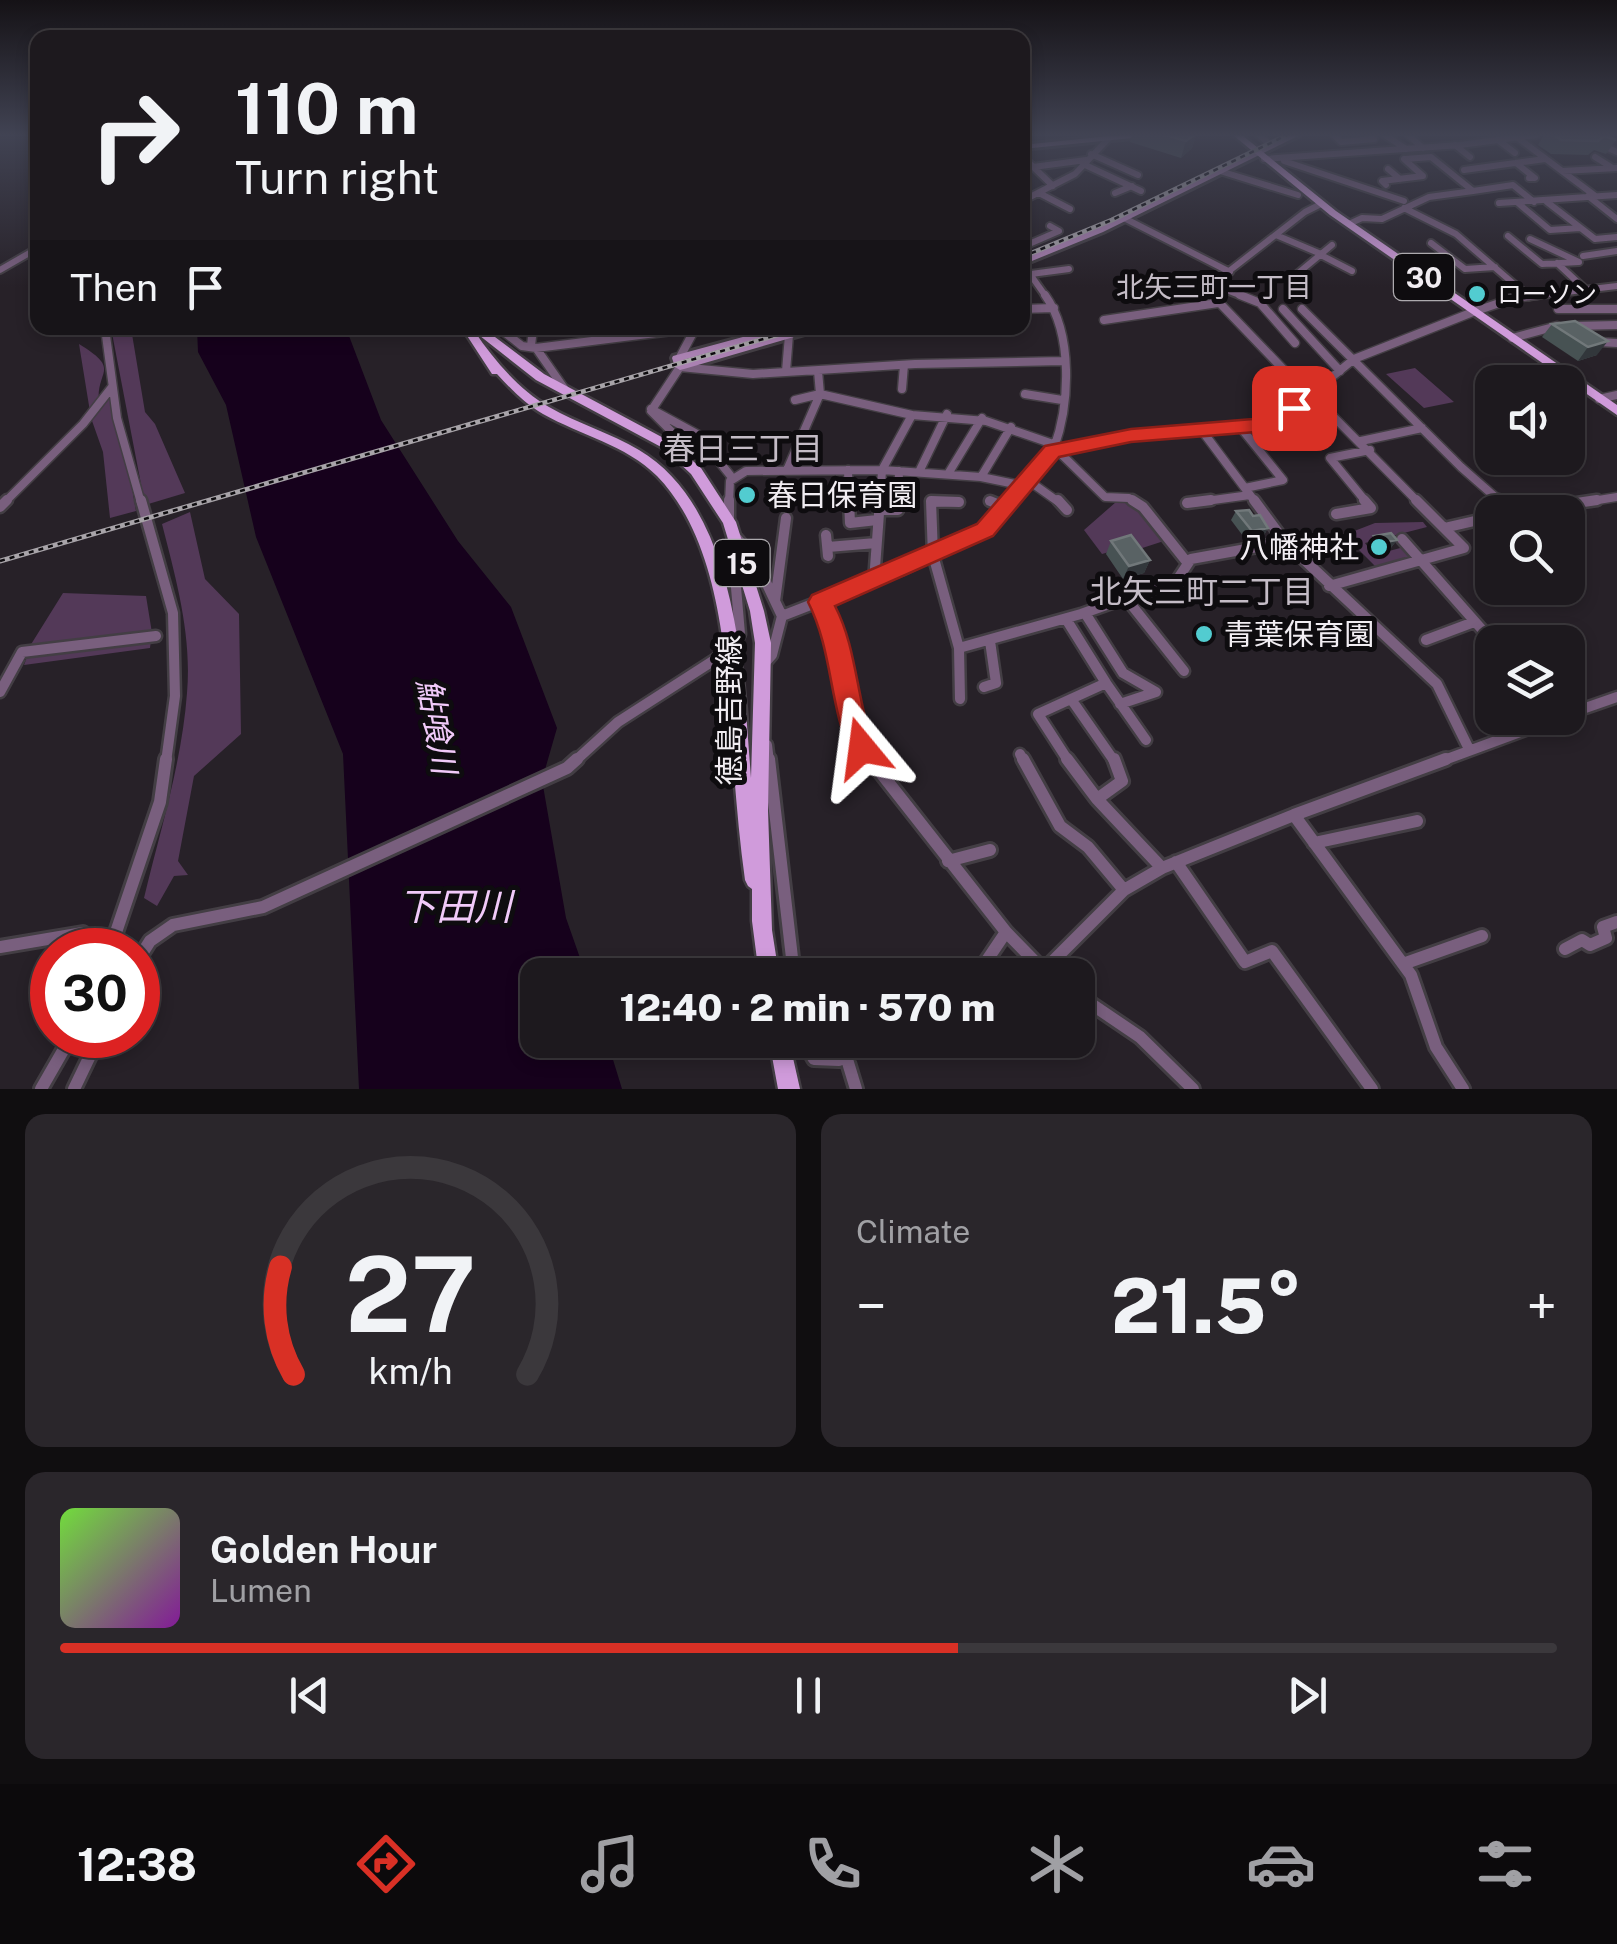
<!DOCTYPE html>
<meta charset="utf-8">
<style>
body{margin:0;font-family:"Public Sans","Noto Sans JP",sans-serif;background:#2a262b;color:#f1f3f6;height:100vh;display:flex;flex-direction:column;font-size:38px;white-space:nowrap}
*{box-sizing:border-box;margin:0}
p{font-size:32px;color:#a0a0a4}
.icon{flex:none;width:55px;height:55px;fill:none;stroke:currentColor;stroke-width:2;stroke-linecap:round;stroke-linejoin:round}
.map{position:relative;height:1089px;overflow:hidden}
.sheet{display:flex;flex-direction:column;gap:25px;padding:25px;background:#100e10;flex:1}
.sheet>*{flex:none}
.top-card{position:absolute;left:30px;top:30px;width:1000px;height:305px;border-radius:20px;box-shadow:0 5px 15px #0003,0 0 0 2px #3b383c;background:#1d191e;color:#f1f3f6;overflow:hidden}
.controls{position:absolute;left:1475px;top:365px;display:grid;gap:20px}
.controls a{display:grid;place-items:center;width:110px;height:110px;border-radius:20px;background:#1d191e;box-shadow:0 5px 15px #0003,0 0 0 2px #3b383c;font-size:50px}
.speed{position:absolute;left:30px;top:928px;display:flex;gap:20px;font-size:50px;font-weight:700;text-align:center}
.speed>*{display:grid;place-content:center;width:130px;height:130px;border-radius:50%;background:#1d191e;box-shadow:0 5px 15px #0003,0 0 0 2px #3b383c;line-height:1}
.speed .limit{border:15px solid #d22;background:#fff;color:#111}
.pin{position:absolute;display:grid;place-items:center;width:85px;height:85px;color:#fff;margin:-42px;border-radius:20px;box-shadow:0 5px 15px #0006}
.me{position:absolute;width:110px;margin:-55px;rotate:344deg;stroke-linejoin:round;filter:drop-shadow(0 0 8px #0008)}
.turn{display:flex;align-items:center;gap:35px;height:210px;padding:0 40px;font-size:45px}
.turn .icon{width:130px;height:130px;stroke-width:2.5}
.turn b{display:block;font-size:70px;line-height:85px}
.then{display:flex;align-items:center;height:95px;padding:0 40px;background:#0003;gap:20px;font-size:38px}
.big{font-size:75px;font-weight:800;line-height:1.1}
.sheet .widget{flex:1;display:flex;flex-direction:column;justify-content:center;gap:15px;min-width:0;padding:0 35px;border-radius:20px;background:#2a262b}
.sheet .dial{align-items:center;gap:0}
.dial svg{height:260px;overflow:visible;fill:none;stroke:#3b383c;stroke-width:7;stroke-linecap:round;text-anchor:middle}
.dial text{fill:#f1f3f6;stroke:none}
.song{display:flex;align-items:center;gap:30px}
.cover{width:120px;height:120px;border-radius:15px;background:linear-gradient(135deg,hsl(100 70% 55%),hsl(290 70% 35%))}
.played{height:10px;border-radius:5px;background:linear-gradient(90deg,#d93025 60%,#3b383c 60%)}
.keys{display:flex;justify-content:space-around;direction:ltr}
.heat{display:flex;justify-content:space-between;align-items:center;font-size:55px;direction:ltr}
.sheet .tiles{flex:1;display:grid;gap:25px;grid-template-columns:1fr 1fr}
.widget:last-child{grid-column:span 2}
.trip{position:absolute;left:520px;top:958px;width:575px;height:100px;border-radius:20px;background:#1d191e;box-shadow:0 5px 15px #0003,0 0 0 2px #3b383c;font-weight:800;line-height:100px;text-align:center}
.tab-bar{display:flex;height:160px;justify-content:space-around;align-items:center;background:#0c0a0c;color:#a0a0a4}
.tab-bar .icon{width:70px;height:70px}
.tab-bar .active{color:#d93025}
.tab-bar b{font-size:45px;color:#f1f3f6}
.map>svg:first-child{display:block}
.green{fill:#533958}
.water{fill:#16011c}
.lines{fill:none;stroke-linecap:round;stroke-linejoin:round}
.street-far3-casing{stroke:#433e44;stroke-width:10}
.street-far2-casing{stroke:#433e44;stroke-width:11}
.street-far1-casing{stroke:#433e44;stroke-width:15}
.street-casing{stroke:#433e44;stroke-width:18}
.secondary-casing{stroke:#433e44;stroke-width:6}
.primary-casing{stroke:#433e44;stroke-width:5}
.street-far3{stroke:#795f7e;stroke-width:6}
.street-far2{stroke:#795f7e;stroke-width:8}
.street-far1{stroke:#795f7e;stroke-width:10}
.street{stroke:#795f7e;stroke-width:12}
.secondary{fill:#aa81b2;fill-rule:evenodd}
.primary{fill:#d09bdb;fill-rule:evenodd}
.rail-casing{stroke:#a7a3a8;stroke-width:5}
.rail{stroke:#0e0c0f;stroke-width:2.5;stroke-dasharray:5;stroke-linecap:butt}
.wall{fill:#475253}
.shaded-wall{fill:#32373b}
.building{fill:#596264;stroke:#71787a;stroke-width:2.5}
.route{fill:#d93025;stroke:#8d1f18;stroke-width:2.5}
.poi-dot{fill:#52ccd0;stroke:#0e0c0f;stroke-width:4}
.labels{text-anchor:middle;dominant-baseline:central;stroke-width:10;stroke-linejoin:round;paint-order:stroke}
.far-poi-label{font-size:25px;fill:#f1edf2;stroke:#0e0c0f;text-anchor:start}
.shield{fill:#0e0c0f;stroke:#adaaae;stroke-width:2.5}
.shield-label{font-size:28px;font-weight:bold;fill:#f1edf2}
.far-neighbourhood-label{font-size:28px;fill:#c4bcc6;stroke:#0e0c0f}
.poi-label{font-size:30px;fill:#f1edf2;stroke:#0e0c0f;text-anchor:start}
.street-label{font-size:30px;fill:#f1edf2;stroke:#0e0c0f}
.neighbourhood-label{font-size:32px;fill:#c4bcc6;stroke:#0e0c0f}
.water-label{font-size:32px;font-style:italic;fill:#f1caf9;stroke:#0e0c0f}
.near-water-label{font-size:38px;font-style:italic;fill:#f1caf9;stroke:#0e0c0f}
</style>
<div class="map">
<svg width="1617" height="1089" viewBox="0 0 1617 1089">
<rect width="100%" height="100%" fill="#272128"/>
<!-- green -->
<path class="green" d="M111,328H131L145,412L155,424L185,493L145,505Z
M79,344C123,371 95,369 99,404L110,399L126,453L136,511L110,518L103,452L91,418Z
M1415,368L1454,402L1424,408L1386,374Z
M1125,501L1134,503L1167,540L1130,552L1126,547L1102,554L1084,530L1116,502Z
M190,512L205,579L239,614L241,734L194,776L178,861L188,875L174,876L157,906L144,898C160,831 182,762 187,693C192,635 176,579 162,524Z
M1423,522L1427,527L1365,543L1374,555L1404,547L1412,557L1377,568L1344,535L1375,523Z
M63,593L146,596L152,633L30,646Z
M151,640L150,648L24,665L28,654Z"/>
<!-- water -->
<path class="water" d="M197,328H346L381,420L458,541L511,607L557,728L542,780L566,918L586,975H538V1040H607L622,1089H359L343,754L256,537L226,405L198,352Z"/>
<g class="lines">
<defs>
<path id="street-far3" d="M1259,135L1267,142
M1334,135L1341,142L1374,139
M1385,135L1406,149
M1408,135L1423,148
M1580,135L1617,152
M1518,138L1562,171L1617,168
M1498,140L1515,153
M1455,145L1470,157
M1091,154L1138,175
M1022,156L1053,186
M1595,157L1611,167
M1264,159L1460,145L1536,135
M1284,161L1404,201
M1516,163L1535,178H1529
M1083,164L1141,191
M1033,167L1086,160
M1388,169L1400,179
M1464,170L1545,159
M1220,171L1298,195
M1562,171L1594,195
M1386,185L1382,181L1423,176L1404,159
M1473,191L1513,185L1534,202
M1039,193L1070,209
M1115,193L1132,186
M1588,196L1617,219
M1022,201L1075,174L1109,138
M1547,202L1595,239L1617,237
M1499,203L1617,195
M1518,203L1550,230L1580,228
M1404,208L1456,234L1529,297
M1124,218L1230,272
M1022,219L1027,217
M1349,224L1362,218L1382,219L1429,197L1473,191L1431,157L1405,159
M1276,235L1321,254
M1508,236L1542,264L1579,262L1530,239
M1431,243L1465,269L1495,267
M1022,247L1059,231L1050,226
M1321,255L1352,271
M1583,256L1617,251
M1022,263L1047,298
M1557,263L1586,290
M0,270L38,248
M1031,274L1069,269
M1297,274L1332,245
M1191,276L1247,298
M1215,298L1206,289L1305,212L1321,204
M1515,298L1617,286"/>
<path id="street-far2" d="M1212,295L1309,396
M1240,295L1260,303L1295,343
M1022,309L1054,308
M1283,309L1340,371
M1302,309L1461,467L1502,503
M1558,309H1617
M1104,320L1218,303
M1573,326L1617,325
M105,328L117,418L141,503
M499,328L522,346L536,348L696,328
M1512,338L1557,326
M1599,342L1617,343
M531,346L533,328
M536,348L566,391
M680,357L695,329
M786,371L789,335
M902,389L904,365
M1025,394L1062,400
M1311,394L1419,503
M1599,399L1617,395
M651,409L697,434L730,475
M912,415L986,421L1056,445
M1241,428L1283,480L1245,488
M1203,432L1256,503
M1361,441L1422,428
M1057,450L1105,497L1129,498L1136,503
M1053,451L1131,435L1267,423L1294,408L1354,359L1473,312L1514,298L1537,295
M677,453L673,433L651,411L680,367L753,374L915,364L1063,361
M787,470L820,394L795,400
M848,470L849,503
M919,472L947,414
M948,474L982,418
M981,477L1011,427
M1029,481L1060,503
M990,501L994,503
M4,503L83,424L112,387
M729,503L730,481L746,471L882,470L912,415L820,394L818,371
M880,503L882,470L981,477L1025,486
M898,503L899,471
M931,503L959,502
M1009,503C1022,487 1047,467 1054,448C1070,404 1073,334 1045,295
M1191,503L1250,495
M1367,503L1330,458L1370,450
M1580,503L1617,497"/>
<path id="street-far1" d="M141,500L173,613L175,696L166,762
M849,500L850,523L877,520
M1058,500L1067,510
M1132,500L1143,507L1186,561
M1254,500L1285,542L1437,684L1469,749
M1499,500L1513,512
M990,501L1007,508
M959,502L931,501L933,555L959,648L960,699
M1187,503L1211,500
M0,507L7,500
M880,510H898V500
M1516,512L1597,500
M1336,514L1371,508L1364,500
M729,519V500
M1444,528L1492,517
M734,535L755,559L782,616L903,569L985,530L1011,500
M826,535L828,556
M1402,539L1493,642
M828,547L876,543
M1568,571L1573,578H1568
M874,581L880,500
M1329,586L1464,548L1416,500
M1126,598L1184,671
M775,601L786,518
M821,602C843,652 838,719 872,762
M1085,613L1123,673L1156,692L1120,704
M1066,619L1106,683L1038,714L1069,762
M1426,640L1474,622
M959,648L1081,614L1177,580L1191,559L1285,542
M764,664L772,655L782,616
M1106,683L1146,740
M984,687L996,683L990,641
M0,692L22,652L156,636
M1071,699L1115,762
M1568,714L1617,697
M767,745L769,762
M1020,754L1024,762
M574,762L618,722L733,648L740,634L732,541
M1439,762L1558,718"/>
<path id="street" d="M769,759L794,975
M870,759L1006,932L1048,975
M1023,759L1060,826L1088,847L1124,890
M1067,759L1097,799L1122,781L1114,759
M1294,815L1446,759
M1314,843L1417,821
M948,861L990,850
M1176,862L1245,962L1272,951L1372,1089
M1162,868L1294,815L1411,975L1436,1047L1463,1089
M0,947L83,933L80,950
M1565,949L1582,940L1590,945L1606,938L1603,927L1617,922
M110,950L160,802L166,759
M138,960L150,941L173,925L263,907L567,768L577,759
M1403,964L1482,936
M1043,971L1124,890L1162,868L1097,799
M977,975L1006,932
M1078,995L1140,1037L1193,1089
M803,1040L814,1059L839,1060L875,1040
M846,1056L856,1089
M41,1089L72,1035
M74,1089L100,1035"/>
<path id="secondary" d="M1119,135H1146L1142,137L1022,149V145Z
M1290,135H1300L1103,232L1022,265V259L1097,228Z
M776,328H790L788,330L683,360L684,363L806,328H820L818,330L684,369L680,370L675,367L672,358L673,356Z"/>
<path id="primary" d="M1233,135H1242L1336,211L1617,405V415L1330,215Z
M462,328H483L544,374L671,442L701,468L736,522L764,611L771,643L768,810L772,930L779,975H759L752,921V889L748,886L745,880C740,845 737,809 734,773C727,680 726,547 657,476C626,445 580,435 543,414C525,404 511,389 497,374H492ZM475,332L536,380L663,448L691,474L723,523L750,611L755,643L751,778C743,675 739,509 639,450C611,433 578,424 549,407C519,390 494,360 475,332Z
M769,1040H789L800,1089H778Z"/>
</defs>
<!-- street-far3 casing -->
<use href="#street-far3" class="street-far3-casing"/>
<!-- street-far2 casing -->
<use href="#street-far2" class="street-far2-casing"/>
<!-- street-far1 casing -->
<use href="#street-far1" class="street-far1-casing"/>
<!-- street casing -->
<use href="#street" class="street-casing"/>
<!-- secondary casing -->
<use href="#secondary" class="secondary-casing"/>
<!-- primary casing -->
<use href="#primary" class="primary-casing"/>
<!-- street-far3 -->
<use href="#street-far3" class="street-far3"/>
<!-- street-far2 -->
<use href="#street-far2" class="street-far2"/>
<!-- street-far1 -->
<use href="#street-far1" class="street-far1"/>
<!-- street -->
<use href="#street" class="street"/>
<!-- secondary -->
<use href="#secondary" class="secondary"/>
<!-- primary -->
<use href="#primary" class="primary"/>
<defs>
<path id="rail" d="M1022,257L1112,220L1287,135
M0,561L801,328"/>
</defs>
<!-- rail casing -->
<use href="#rail" class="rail-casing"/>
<!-- rail -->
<use href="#rail" class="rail"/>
</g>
<!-- wall -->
<path class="wall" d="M1132,135H1196L1192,148L1181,158L1130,142Z
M1544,135H1605L1616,140L1606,154L1594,150L1588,155L1551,154L1538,145Z
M1575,321L1597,355L1578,361L1542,337L1552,324Z
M1236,511L1253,516L1268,528L1263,537L1246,540L1231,520Z
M1374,536L1397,540L1390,549L1374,552L1368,545Z
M1111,541L1150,560L1144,573L1123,579L1106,554Z"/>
<!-- shaded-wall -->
<path class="shaded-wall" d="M1194,135H1196L1192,148L1181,158L1186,141Z
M1608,341L1597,355L1578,361L1588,347Z
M1268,528L1263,537L1246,540L1252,531Z
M1397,540L1390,549L1374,552L1380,543Z
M1150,560L1144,573L1123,579L1129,566Z"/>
<!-- building -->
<path class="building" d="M1165,135H1194L1186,141Z
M1554,135H1605L1616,140L1604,136L1598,141L1561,140Z
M1575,321L1608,341L1588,347L1552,324Z
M1249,510L1253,516L1260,515L1268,528L1252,531L1236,511Z
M1391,533L1397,540L1380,543L1374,536Z
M1131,535L1150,560L1129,566L1111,541Z"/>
<!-- sky -->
<linearGradient id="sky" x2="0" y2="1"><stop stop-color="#151216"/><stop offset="0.47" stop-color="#414353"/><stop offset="1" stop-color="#414353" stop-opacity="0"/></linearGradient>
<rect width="1617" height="287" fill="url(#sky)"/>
<!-- route -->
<path class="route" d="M1294,402L1301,404V413L1256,432L1131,442L1059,457L993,536L835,606C858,650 856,702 875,748L871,756L862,760L852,756C829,707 833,651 808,602L812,595L977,524L1045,446L1131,429L1253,419Z"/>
<!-- markers -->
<g class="poi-dot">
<circle cx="1477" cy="294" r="10"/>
<circle cx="747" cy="495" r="10"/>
<circle cx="1379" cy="547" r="10"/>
<circle cx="1204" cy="634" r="10"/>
</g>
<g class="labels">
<!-- far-poi labels -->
<g class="far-poi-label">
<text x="1497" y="294">ローソン</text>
</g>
<!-- shield labels -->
<g class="shield">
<rect x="1394" y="254" width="60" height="46" rx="8"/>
<rect x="714.5" y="540" width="55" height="46" rx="8"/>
</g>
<g class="shield-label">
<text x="1424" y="277">30</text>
<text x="742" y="563">15</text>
</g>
<!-- far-neighbourhood labels -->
<g class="far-neighbourhood-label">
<text x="1214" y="286">北矢三町一丁目</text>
</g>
<!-- poi labels -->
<g class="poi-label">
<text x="767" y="495">春日保育園</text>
<text x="1359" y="547" text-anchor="end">八幡神社</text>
<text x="1224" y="634">青葉保育園</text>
</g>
<!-- street labels -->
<g class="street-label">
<text transform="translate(729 710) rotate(-90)">徳島吉野線</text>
</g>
<!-- neighbourhood labels -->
<g class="neighbourhood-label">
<text x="743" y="448">春日三丁目</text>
<text x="1202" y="591">北矢三町二丁目</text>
</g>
<!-- water labels -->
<g class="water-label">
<text transform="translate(437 726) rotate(80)">鮎喰川</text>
</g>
<!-- near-water labels -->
<g class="near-water-label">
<text x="455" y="906">下田川</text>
</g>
</g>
</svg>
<div class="controls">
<a><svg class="icon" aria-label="sound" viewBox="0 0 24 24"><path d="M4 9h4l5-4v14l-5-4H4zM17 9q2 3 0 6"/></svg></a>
<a><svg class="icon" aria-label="search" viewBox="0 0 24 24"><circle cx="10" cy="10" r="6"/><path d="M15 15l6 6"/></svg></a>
<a><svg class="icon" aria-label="layers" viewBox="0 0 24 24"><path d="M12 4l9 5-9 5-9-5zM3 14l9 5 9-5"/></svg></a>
</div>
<div class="speed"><div class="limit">30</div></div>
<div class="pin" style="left:1294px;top:408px;background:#d93025"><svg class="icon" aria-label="arrive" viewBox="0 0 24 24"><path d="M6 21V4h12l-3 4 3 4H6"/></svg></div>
<svg class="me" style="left:862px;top:748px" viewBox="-20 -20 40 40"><path d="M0-17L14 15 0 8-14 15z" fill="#d93025" stroke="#fff" stroke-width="4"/></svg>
<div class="trip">12:40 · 2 min · 570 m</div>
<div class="top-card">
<div class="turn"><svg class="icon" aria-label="right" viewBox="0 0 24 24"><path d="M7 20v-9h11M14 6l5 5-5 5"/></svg><div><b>110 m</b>Turn right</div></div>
<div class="then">Then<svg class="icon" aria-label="arrive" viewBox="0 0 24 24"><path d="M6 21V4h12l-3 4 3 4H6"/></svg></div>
</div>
</div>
<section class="sheet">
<div class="tiles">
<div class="widget dial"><svg viewBox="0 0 100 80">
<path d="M14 69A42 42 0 1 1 86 69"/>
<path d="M14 69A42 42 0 0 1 10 36" stroke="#d93025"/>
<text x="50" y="56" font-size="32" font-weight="700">27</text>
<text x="50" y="72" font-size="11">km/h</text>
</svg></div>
<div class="widget"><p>Climate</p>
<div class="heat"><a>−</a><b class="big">21.5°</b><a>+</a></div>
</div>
<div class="widget">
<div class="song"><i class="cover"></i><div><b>Golden Hour</b><p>Lumen</p></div></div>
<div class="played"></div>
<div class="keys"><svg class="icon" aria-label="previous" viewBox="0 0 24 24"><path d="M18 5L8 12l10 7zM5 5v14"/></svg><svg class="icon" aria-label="pause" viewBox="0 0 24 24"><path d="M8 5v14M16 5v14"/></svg><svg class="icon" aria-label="next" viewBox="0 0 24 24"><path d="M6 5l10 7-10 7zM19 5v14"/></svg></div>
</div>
</div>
</section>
<nav class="tab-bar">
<b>12:38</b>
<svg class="icon active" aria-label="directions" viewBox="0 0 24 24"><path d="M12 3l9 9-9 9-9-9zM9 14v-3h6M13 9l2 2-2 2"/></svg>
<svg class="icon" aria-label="music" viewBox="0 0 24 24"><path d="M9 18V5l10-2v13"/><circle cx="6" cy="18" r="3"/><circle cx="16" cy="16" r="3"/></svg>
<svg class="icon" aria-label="phone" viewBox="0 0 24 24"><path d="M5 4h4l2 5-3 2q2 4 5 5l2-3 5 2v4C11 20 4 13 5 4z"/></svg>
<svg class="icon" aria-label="climate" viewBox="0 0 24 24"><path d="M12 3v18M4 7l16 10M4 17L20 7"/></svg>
<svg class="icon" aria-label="car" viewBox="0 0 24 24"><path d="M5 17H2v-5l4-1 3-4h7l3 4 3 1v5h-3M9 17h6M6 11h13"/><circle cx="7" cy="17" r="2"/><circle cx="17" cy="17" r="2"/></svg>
<svg class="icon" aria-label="filters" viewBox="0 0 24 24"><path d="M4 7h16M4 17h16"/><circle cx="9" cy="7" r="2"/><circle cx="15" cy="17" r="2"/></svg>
</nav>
